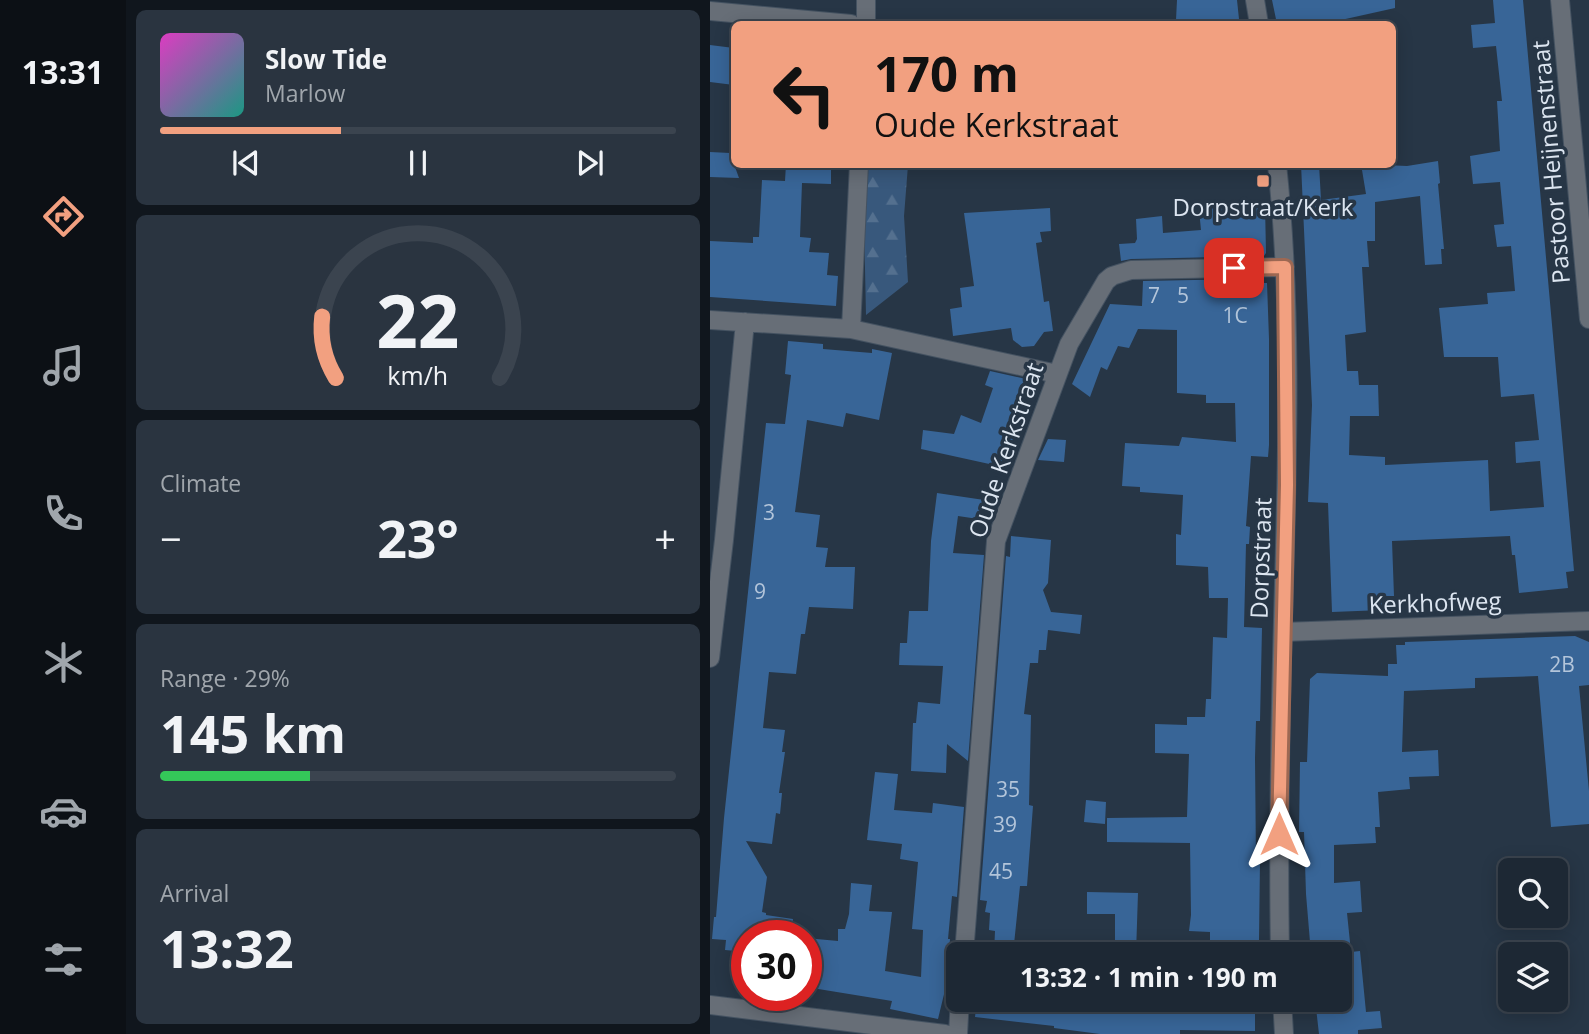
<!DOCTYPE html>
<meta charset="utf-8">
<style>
body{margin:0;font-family:"Open Sans",sans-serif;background:#2a3440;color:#f1f3f6;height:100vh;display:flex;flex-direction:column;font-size:26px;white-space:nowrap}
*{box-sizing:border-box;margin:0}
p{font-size:23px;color:#a0a6ac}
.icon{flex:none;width:38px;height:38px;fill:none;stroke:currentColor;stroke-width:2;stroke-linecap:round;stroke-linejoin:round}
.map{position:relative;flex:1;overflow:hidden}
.drawer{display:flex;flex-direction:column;gap:10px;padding:10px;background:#10161d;width:584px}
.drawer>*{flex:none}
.top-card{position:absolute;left:21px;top:21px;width:665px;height:147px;border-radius:10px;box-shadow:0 4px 18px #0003,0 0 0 2px #3b444f;background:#f2a080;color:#111;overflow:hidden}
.tools{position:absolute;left:788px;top:858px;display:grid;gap:14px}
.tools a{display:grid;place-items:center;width:70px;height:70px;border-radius:10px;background:#1d2834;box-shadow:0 4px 18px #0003,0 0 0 2px #3b444f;font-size:35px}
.speed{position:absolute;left:21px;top:920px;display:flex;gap:14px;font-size:35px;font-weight:700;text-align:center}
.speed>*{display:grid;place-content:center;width:91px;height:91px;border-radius:50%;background:#1d2834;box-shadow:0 4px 18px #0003,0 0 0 2px #3b444f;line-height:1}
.speed .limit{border:10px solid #d22;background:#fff;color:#111}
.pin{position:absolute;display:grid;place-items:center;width:60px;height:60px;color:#fff;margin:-30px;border-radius:14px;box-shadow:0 4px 10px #0006}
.me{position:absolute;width:77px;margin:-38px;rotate:0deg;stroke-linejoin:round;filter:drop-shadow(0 0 5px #0008)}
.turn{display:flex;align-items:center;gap:24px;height:147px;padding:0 28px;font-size:32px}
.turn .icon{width:91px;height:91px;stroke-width:2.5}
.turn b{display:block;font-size:49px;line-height:60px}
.big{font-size:52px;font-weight:700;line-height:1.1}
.drawer .card{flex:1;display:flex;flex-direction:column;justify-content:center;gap:10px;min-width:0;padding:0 24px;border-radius:10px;background:#2a3440}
.drawer .dial{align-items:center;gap:0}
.dial svg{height:182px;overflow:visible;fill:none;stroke:#3b444f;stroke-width:7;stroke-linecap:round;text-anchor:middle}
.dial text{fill:#f1f3f6;stroke:none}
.song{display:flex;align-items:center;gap:21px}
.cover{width:84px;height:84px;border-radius:10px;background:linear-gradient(135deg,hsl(310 70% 55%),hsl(170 70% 35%))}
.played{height:7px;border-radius:4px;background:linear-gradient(90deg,#f2a080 35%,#3b444f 35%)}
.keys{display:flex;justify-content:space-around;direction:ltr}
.heat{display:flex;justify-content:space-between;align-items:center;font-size:38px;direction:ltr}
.charge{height:10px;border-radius:5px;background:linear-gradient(90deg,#34c759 29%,#3b444f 0)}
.trip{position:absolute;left:236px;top:942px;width:406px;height:70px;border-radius:10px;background:#1d2834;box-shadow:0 4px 18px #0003,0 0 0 2px #3b444f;font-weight:700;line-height:70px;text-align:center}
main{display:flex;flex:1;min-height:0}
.menu{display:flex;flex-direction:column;width:126px;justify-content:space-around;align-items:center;background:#0c1015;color:#a0a6ac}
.menu .icon{width:49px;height:49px}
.menu .active{color:#f2a080}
.menu b{font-size:32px;color:#f1f3f6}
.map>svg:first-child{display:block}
.forest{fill:url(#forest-firs)}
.building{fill:#386597}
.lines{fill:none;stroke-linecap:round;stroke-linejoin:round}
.street-casing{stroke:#445261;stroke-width:20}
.street{stroke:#676e77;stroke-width:18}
.route-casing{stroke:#9d6853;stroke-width:18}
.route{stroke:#f2a080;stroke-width:12}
.poi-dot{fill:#f2a080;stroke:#273646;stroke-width:2.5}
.labels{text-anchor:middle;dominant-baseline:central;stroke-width:7;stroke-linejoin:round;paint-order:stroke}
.number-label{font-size:21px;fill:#b3c5da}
.street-label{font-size:24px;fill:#dce5f0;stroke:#273646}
.poi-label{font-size:24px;fill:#dce5f0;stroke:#273646}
</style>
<main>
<nav class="menu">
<b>13:31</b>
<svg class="icon active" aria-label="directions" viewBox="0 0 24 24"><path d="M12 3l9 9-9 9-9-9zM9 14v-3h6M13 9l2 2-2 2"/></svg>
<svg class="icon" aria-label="music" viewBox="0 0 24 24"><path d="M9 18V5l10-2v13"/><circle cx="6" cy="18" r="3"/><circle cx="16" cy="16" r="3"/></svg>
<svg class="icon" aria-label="phone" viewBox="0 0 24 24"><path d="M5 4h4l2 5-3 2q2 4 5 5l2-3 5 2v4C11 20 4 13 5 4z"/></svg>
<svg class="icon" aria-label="climate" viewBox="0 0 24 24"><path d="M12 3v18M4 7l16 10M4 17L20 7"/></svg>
<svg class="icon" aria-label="car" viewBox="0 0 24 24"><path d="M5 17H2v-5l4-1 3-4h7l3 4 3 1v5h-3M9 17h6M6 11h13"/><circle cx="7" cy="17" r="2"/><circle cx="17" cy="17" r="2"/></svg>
<svg class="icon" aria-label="filters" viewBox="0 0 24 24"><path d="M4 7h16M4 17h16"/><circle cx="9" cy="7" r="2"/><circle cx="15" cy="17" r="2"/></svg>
</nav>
<section class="drawer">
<div class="card">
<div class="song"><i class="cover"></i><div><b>Slow Tide</b><p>Marlow</p></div></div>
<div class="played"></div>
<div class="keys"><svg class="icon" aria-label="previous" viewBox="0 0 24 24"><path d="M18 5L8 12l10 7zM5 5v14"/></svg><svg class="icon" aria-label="pause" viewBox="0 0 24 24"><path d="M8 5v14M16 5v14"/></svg><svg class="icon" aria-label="next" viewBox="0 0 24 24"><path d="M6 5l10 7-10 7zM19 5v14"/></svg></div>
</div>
<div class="card dial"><svg viewBox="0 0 100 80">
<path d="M14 69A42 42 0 1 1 86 69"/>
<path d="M14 69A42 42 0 0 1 8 42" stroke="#f2a080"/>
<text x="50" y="56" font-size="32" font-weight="700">22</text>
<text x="50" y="72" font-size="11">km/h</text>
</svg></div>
<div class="card"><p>Climate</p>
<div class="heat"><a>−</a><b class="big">23°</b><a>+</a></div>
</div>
<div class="card"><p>Range · 29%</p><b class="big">145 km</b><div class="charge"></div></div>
<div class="card"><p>Arrival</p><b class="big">13:32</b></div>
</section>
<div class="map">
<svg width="879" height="1034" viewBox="0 0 879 1034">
<defs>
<pattern id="forest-firs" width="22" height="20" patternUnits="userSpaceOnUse" patternTransform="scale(1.75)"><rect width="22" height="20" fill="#38587c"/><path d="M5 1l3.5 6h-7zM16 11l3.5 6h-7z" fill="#54708f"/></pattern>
</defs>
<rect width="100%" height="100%" fill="#273646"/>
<!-- forest -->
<path class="forest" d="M156,165H198L194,216L198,282L156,315L154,221Z"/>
<!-- building -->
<path class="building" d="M467,0H527L529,19L466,20Z
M562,0H685V8L622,22L623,24H567Z
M783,0H813L864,571L856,572L858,588L809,593L805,555H802L800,536L682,541L684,596H672L673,610L622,612L618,503L598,502L602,405L591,164H609L611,200L656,194L651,164L697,166L728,161L730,183L728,184L734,249H731L732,264L715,265L710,196L665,202V241H657L659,267H652L656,332L635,335L637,371H648L649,385H668L669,416H640L639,455L675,457V465L778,460L780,511L834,507L830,461L806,463L805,442L829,440L824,394L791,397L788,357H734L729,308L778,304L777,293L805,291L801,246L787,247L784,225L794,224L790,182L763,184L760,156L790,151L787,101H792L786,46L763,48L761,25L785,23Z
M0,45L24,48V85L0,82Z
M0,152L20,153L29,178L0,177Z
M76,164H121V184L92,183L90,237L101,238L99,252L119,253L117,275L128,276L126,306L0,297V241L43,243V237H49L52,180L75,181Z
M530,205H555L556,253L554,256L421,259L411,261L409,244L425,243L427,239L426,219L452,216L453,233L491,230L489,210Z
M340,208L341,231L330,232L332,242L326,243L334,302L339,301L343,331L334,332L324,346L312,347L303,340L301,328L243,336L240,309L252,307L250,288L264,286L254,213Z
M535,279L531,283H557L559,339V445L558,457L541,456L536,526L540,527L539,544H536L534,627L552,628L550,721H546L545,758L546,861L550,860L549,940H500V932L479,931L481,915L480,843L397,842V818L477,817L479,754L445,753V724L477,725V717H495L496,699H501L503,637L517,638L518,598H499L498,567L466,565V534L471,535L473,495L430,492V487L412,486L415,443L469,446L472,437L526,442L525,403H496V395L467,393V330L428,329L419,348L408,346L397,370L391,367L380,397L362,384L400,304L432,306L433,281Z
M78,341L113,344V349L162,353V349L182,353L169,420L136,413L133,427L97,420L85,512L110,515L106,547L118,548L115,567H145L143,609L99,607L95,634H91L86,674L59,672L53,728L75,730L72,752H75L69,793H72L71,804L70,814L66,813L62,844L36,841L57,877L52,912L56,913V915L83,919L81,936H37V952L15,950L16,940L2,939L4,917H6L14,818L56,423L75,424L81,375L75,374Z
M280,371L321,380L313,400L316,401L293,467L211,449L213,430L244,434L251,415L271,423L283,388L275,385Z
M338,439L356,440L354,462L328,460Z
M227,493L281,501L275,520L248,516L243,553L274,555L258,761L237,744L236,773L201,771L203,723H206L208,702L230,704L233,666L189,665L190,643H197L199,611H218L221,541Z
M301,536L341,540L338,583L333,590L341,612L372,615L370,634L338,630L336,650H329L328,663H320L314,714L321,715L319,805L323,806L317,886H310L303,954H284L285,931L279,930L280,913L275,912L277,901L270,900L296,556L300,557Z
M865,636L879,642V685L869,686L879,791V824L841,827L828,676L765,678V688L694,691L692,752L728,750L729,776L699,777L700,789L668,792L670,827H665L666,843L624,845V883L650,881L652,912L637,913L641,952L650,951L656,1012L670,1011L672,1028L648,1030V1034H609L605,999H630V954H601L596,894L594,832H589L590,762H597L600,679L607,673L678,676V664H687L686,645H695V642Z
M165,772L188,774L184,810L222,813L223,803L254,807L247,897L242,896L238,939H240L237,982L228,1019L180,1009L182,1001L96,987V938L128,941V929H135L139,914L141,883L162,885L159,911L182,912L175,971L211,977L213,930L202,929L208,862L190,859L192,844L157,840Z
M376,800L396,802L395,824L374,822Z
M377,892L428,893L426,954H405V914H377Z
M267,999H545V1031L470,1030V1034H390L344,1028V1026L265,1017Z"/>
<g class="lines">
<defs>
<path id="street" d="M545,0L549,24
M850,0L879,319
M0,11L141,24
M156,24V0
M567,164C583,315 577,469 573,620C570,731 568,842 570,954
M0,320L141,329L347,374
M141,329L149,164
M573,632L879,621
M0,658L14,540L35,322
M254,954L286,541L359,344L396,281L402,276L421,270L575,267
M572,999L574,1034
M0,1005L235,1034
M248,1034L250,999"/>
</defs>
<!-- street casing -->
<use href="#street" class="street-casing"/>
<!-- street -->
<use href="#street" class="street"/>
</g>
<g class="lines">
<defs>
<path id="route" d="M524,268L575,267L577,485L569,834"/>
</defs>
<!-- route casing -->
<use href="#route" class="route-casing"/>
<!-- route -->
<use href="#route" class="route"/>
</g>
<!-- markers -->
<rect class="poi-dot" x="546" y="174" width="14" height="14" rx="3.5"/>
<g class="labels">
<!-- number labels -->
<g class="number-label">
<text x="444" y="295">7</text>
<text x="473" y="295">5</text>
<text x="525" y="315">1C</text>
<text x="59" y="512">3</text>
<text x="50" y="591">9</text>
<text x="852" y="664">2B</text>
<text x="298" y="789">35</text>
<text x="295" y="824">39</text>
<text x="291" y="871">45</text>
</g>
<!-- street labels -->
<g class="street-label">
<text transform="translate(840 162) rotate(-95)">Pastoor Heijnenstraat</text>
<text transform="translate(295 450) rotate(-71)">Oude Kerkstraat</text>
<text transform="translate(550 558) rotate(-88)">Dorpstraat</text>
<text transform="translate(725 602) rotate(-2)">Kerkhofweg</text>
</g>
<!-- poi labels -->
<g class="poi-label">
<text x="553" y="206">Dorpstraat/Kerk</text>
</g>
</g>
</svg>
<div class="tools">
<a><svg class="icon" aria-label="search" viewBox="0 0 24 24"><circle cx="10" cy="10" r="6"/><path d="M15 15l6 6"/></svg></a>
<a><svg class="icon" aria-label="layers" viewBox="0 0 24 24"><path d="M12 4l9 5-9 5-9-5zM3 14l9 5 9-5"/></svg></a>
</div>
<div class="speed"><div class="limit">30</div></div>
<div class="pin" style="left:524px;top:268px;background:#d93025"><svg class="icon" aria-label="arrive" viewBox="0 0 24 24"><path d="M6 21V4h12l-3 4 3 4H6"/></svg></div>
<svg class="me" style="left:569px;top:834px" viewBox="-20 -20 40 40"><path d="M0-17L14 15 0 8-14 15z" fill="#f2a080" stroke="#fff" stroke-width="4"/></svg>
<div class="trip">13:32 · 1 min · 190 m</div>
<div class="top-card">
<div class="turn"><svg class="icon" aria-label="left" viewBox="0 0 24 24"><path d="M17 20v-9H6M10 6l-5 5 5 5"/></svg><div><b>170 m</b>Oude Kerkstraat</div></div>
</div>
</div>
</main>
